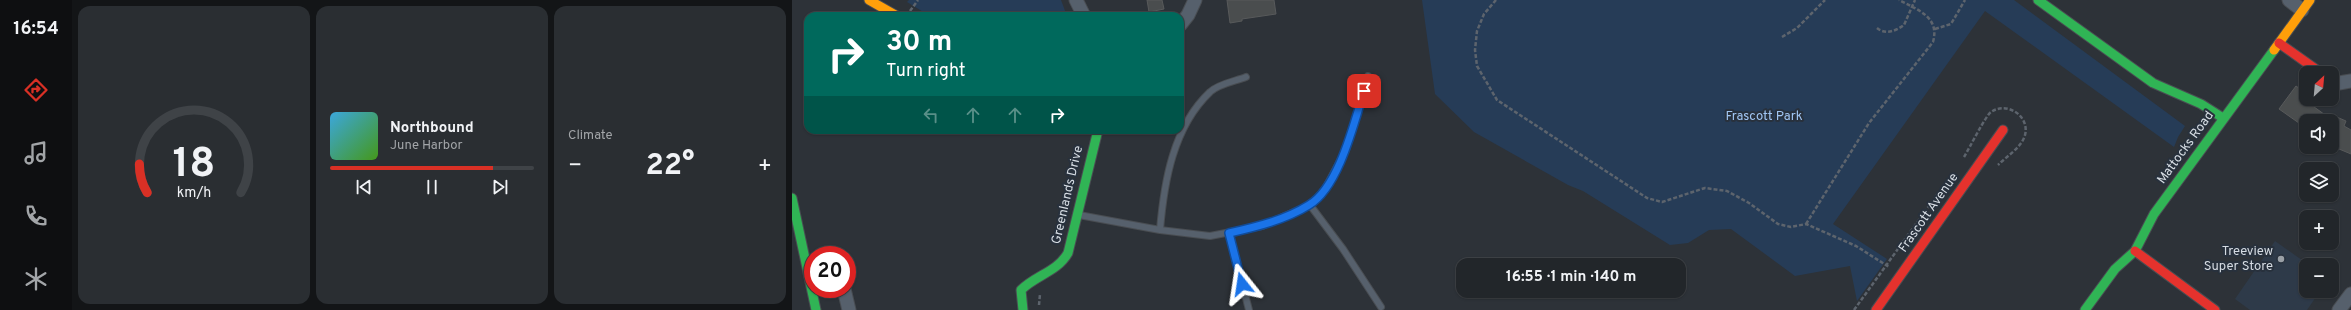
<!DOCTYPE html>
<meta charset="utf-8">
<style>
body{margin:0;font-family:Overpass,sans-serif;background:#2a2e32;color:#f1f3f6;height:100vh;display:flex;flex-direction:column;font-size:15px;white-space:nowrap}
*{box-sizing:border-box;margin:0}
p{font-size:13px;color:#a2a5a8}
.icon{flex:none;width:22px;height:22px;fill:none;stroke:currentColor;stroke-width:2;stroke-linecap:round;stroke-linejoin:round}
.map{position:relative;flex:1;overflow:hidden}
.panel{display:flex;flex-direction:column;gap:6px;padding:6px;background:#131517;width:720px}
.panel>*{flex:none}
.hud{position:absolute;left:12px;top:12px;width:380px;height:122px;border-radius:12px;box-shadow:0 1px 3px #0004,0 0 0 1px #3f4347;background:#00695c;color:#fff;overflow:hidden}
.needle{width:26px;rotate:26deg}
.controls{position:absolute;left:1507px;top:66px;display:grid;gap:8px}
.controls a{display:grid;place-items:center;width:40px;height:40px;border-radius:8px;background:#22262a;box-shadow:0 1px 3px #0004,0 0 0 1px #3f4347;font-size:20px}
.speed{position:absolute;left:12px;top:246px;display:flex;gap:8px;font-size:20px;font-weight:700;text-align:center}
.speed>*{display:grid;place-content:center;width:52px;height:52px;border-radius:50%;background:#22262a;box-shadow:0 1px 3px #0004,0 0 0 1px #3f4347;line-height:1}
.speed .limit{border:6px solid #d22;background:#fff;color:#111}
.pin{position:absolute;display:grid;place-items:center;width:34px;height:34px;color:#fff;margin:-17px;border-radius:8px;box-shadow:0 2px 6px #0006}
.me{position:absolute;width:44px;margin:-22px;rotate:345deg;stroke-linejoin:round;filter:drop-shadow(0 0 3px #0008)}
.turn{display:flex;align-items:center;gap:14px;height:84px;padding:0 16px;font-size:18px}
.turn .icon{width:52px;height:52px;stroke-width:2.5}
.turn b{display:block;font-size:28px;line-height:34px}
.lanes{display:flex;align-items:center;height:38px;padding:0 16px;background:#0003;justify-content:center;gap:20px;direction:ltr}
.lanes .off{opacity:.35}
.big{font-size:30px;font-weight:700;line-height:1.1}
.panel .card{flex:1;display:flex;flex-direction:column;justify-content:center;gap:6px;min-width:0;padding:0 14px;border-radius:12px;background:#2a2e32}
.panel .dial{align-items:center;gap:0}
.dial svg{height:104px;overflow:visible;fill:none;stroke:#3f4347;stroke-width:7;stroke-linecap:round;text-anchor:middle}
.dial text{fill:#f1f3f6;stroke:none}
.song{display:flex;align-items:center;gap:12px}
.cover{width:48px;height:48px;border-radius:6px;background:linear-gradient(135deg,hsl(200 70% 55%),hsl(100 70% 35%))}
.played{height:4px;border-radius:2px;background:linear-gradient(90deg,#d93025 80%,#3f4347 80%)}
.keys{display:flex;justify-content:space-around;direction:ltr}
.heat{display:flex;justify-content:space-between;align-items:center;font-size:22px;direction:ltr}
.panel .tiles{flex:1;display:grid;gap:6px;grid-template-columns:repeat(3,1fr)}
.trip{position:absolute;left:664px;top:258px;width:230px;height:40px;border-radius:12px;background:#22262a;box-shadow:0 1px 3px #0004,0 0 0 1px #3f4347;font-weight:700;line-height:40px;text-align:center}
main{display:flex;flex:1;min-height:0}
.tab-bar{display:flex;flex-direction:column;width:72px;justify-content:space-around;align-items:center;background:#0e0f11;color:#a2a5a8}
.tab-bar .icon{width:28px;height:28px}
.tab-bar .active{color:#d93025}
.tab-bar b{font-size:18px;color:#f1f3f6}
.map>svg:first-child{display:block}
.built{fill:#2e3a49}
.green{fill:#263c57}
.building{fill:#4a4d4e;stroke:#585a5b}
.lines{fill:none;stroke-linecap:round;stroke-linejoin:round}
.lane-casing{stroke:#494d52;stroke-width:8}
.street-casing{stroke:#494d52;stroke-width:15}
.fast-casing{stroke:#494d52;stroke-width:11}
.slow-casing{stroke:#494d52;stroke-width:11}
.jam-casing{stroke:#494d52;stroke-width:11}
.path{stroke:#5d646d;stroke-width:2.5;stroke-dasharray:4 2;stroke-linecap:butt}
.lane{stroke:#56606c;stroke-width:6}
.street{stroke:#56606c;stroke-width:13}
.fast{stroke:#30b455;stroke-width:9}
.slow{stroke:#ff9f0a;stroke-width:9}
.jam{stroke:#e5322d;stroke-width:9}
.route-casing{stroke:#114b97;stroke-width:10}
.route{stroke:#1a73e8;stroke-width:7}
.poi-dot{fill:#9aa0a6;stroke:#28313d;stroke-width:1.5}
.labels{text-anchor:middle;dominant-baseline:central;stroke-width:4;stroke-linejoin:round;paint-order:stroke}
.park-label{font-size:13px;fill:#a1c6f4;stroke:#28313d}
.street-label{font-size:13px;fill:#d5dbe2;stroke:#28313d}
.poi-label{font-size:13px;fill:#d5dbe2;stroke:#28313d;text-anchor:end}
</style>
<main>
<nav class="tab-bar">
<b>16:54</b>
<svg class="icon active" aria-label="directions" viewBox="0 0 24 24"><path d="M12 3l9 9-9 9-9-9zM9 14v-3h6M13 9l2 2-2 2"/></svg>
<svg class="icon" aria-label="music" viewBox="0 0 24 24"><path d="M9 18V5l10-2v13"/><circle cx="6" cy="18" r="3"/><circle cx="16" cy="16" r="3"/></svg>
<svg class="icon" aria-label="phone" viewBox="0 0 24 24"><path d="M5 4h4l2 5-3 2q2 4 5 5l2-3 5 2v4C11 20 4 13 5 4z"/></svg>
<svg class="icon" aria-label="climate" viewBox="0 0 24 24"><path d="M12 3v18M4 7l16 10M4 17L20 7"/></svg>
</nav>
<section class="panel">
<div class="tiles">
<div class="card dial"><svg viewBox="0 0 100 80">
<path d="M14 69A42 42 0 1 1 86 69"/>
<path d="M14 69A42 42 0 0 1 8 47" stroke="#d93025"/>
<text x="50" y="56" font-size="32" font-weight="700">18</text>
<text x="50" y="72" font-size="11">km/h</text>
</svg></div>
<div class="card">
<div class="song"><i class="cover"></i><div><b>Northbound</b><p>June Harbor</p></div></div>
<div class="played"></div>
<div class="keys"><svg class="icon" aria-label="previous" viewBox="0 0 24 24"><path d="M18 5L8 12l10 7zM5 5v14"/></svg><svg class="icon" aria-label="pause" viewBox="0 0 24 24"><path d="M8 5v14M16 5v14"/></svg><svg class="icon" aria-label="next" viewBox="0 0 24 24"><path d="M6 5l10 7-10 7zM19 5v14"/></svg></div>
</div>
<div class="card"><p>Climate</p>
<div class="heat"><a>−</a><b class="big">22°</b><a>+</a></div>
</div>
</div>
</section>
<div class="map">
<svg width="1559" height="310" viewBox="0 0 1559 310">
<rect width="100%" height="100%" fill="#2d3238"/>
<!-- built -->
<path class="built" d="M1483,241L1517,265H1514V291H1528L1515,310H1458L1443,299Z"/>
<!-- green -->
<path class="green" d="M117,0H269L275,16H138L115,2Z
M630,0H1222L1393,126L1386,137L1382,147L1193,11L1041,224L1095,259L1065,301L1058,266L1003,276L939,229L917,230L896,243L878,245L791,191L776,185L682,132L643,94Z"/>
<!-- building -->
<path class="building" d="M355,0H370L372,9L357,12Z
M435,0H482L484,14L450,19V21L438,23Z
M1504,86L1514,93V101L1540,120V115L1554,121L1552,126L1559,130V154L1540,146V121H1514V128L1487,109Z"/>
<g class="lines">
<defs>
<path id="lane" d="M518,205L551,249L589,307
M287,215L368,230L418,236L470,226L518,205L532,191L554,150L576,76
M368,230C372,182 381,127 418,92C426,84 444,81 454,77
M437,233L457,310"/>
<path id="street" d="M284,0L292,16
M1497,0L1510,10
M388,25L396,15L403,0
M1540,80L1547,83L1559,81
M52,289L57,310
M1547,310L1559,294"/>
<path id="fast" d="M1246,0L1361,83L1409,104L1431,118
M0,198L24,310
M231,310L229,290C244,275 265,272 276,253L306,130
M1293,310L1323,269L1343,251L1362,214L1482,50"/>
<path id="slow" d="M77,0L105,16
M1482,50L1518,0"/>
<path id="jam" d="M1487,43L1529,73
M1343,251L1423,310
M1084,310L1211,130"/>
</defs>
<!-- lane casing -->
<use href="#lane" class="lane-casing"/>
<!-- street casing -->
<use href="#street" class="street-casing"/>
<!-- fast casing -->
<use href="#fast" class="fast-casing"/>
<!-- slow casing -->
<use href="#slow" class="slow-casing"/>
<!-- jam casing -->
<use href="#jam" class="jam-casing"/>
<!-- path -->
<path class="path" d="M704,0L692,14L685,31L683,50L685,66L705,100L855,198L870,202L913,188L935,191L957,203L986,224L999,227L1014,224L1064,246L1097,267
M118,11L126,0
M1085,28C1093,35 1104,31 1112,25L1123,0
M1143,29L1159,24L1173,0
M990,37L1005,28L1033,0
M1172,157C1177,149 1194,115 1199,112C1215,101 1238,116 1233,135C1230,147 1215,156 1206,165
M1014,224L1077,123L1141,42C1148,17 1126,10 1107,0
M247,305L248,294
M1062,310L1147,192"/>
<!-- lane -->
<use href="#lane" class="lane"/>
<!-- street -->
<use href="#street" class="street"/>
<!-- fast -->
<use href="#fast" class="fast"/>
<!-- slow -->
<use href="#slow" class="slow"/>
<!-- jam -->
<use href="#jam" class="jam"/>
</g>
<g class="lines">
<defs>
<path id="route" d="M450,284L437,233C464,227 493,220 517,205C547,187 562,123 572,91"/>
</defs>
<!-- route casing -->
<use href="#route" class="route-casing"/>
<!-- route -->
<use href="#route" class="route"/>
</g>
<!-- markers -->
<circle class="poi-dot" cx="1489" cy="259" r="4"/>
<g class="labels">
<!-- park labels -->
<g class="park-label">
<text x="972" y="117">Frascott Park</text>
</g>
<!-- street labels -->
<g class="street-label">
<text transform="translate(1394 148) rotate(-54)">Mattocks Road</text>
<text transform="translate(276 195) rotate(-77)">Greenlands Drive</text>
<text transform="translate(1137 213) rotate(-55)">Frascott Avenue</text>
</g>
<!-- poi labels -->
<g class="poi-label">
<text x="1481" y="252">Treeview<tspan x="1481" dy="15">Super Store</tspan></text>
</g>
</g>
</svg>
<div class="controls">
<a><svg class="needle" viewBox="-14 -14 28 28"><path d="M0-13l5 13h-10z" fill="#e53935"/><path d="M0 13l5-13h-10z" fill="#a2a5a8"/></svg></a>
<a><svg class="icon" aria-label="sound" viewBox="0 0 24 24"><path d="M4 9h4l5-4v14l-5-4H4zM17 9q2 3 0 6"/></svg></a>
<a><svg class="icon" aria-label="layers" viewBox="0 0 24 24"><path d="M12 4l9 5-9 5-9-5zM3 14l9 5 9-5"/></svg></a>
<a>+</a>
<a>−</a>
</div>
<div class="speed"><div class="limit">20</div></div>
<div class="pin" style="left:572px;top:91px;background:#d93025"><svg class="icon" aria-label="arrive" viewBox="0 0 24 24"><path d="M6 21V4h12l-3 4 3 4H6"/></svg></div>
<svg class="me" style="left:450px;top:284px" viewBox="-20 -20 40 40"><path d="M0-17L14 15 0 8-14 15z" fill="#1a73e8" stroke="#fff" stroke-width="4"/></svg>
<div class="trip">16:55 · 1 min · 140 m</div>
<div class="hud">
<div class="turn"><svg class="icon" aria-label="right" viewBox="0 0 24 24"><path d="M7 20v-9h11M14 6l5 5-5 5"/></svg><div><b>30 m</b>Turn right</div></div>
<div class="lanes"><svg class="icon off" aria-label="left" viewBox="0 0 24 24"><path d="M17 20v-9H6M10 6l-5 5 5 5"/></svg><svg class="icon off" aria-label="ahead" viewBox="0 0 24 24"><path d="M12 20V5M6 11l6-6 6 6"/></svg><svg class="icon off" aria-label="ahead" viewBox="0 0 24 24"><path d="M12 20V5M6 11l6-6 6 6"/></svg><svg class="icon" aria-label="right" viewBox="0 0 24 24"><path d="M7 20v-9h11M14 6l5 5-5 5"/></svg></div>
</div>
</div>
</main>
